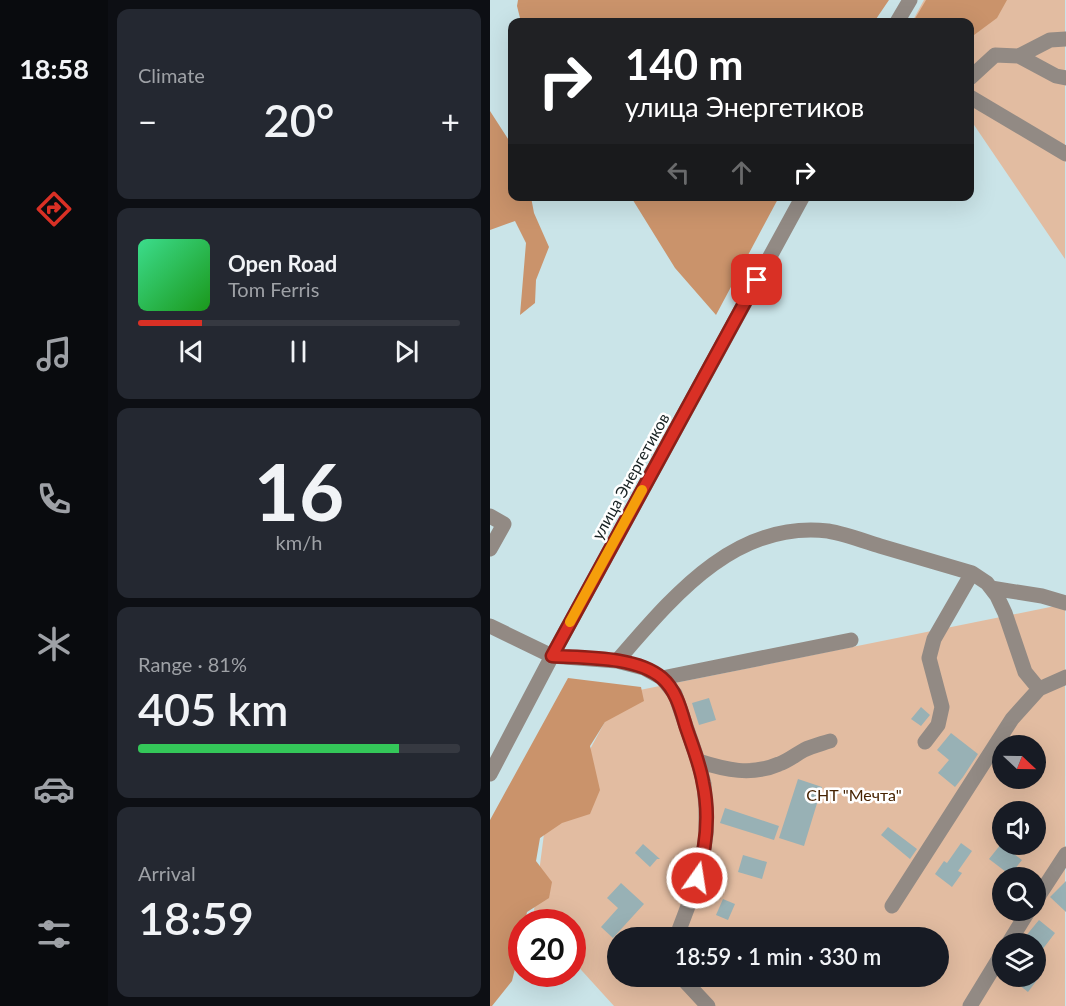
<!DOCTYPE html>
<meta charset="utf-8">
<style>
body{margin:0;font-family:Lato,sans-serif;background:#242831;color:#f1f3f6;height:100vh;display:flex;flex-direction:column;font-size:22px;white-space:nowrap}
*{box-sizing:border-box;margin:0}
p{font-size:20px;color:#9ea1a6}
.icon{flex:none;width:33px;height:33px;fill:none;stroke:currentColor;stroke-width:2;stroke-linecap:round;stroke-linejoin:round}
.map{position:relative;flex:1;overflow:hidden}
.panel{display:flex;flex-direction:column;gap:9px;padding:9px;background:#0d0f14;width:382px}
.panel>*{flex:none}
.guide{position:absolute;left:18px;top:18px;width:466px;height:183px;border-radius:12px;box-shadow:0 6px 24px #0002;background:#202124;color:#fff;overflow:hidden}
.needle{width:39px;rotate:112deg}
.buttons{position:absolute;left:502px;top:735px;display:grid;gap:12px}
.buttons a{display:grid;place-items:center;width:54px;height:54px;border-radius:50%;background:#171b24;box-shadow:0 6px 24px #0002;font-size:30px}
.speed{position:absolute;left:18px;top:909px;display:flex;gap:12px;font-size:30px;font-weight:700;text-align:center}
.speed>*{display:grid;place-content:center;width:78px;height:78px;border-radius:50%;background:#171b24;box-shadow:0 6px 24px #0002;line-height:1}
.speed .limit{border:9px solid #d22;background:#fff;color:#111}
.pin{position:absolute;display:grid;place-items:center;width:51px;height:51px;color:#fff;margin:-26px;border-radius:12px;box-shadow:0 3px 9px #0006}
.me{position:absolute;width:66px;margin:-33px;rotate:13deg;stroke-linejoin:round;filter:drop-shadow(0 0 4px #0008)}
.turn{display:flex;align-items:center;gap:21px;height:126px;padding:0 18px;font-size:27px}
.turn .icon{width:78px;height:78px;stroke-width:2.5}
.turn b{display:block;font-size:42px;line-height:51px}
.lanes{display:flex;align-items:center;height:57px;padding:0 18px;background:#0003;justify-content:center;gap:30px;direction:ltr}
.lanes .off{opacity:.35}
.big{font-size:45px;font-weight:600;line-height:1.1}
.panel .tile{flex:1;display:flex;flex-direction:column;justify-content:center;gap:9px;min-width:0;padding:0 21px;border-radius:12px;background:#242831}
.panel .dial{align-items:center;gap:0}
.dial b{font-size:78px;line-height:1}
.song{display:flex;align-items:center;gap:18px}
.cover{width:72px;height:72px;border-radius:9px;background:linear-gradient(135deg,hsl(150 70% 55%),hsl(120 70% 35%))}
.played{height:6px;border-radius:3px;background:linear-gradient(90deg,#d93025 20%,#363941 20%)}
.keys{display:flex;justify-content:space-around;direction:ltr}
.heat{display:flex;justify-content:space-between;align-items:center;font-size:33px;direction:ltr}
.charge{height:9px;border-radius:4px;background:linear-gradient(90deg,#34c759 81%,#363941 0)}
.trip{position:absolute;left:117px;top:927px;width:342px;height:60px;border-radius:30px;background:#171b24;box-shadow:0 6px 24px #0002;font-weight:600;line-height:60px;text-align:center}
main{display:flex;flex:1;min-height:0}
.tabs{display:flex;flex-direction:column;width:108px;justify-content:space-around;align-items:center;background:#090b0e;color:#9ea1a6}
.tabs .icon{width:42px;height:42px}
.tabs .selected{color:#d93025}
.tabs b{font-size:27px;color:#f1f3f6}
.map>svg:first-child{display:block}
.green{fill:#e2bca1;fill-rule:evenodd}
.forest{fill:#ca936b}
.building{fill:#98b1b5}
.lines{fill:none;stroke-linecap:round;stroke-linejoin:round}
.minor{stroke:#928a84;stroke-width:15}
.route-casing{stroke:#8d1f18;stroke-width:15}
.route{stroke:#d93025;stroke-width:10}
.slow{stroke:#f59e0b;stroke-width:10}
.labels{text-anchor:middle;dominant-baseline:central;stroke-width:5;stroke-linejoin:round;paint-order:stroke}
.street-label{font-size:16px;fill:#162021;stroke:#fff}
.park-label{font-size:16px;fill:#472302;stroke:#fff}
</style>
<main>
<nav class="tabs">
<b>18:58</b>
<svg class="icon selected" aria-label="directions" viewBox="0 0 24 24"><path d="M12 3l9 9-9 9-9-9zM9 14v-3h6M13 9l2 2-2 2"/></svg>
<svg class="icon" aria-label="music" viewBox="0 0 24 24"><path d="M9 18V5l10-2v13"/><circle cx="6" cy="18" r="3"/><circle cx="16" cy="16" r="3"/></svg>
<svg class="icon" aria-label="phone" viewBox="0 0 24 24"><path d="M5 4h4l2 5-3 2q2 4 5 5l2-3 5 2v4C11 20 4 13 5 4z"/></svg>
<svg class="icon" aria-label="climate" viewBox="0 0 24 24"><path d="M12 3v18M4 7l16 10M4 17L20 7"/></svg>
<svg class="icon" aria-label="car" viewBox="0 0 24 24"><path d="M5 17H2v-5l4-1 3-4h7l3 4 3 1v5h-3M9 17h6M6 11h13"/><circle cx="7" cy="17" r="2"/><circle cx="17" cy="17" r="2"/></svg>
<svg class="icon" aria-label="filters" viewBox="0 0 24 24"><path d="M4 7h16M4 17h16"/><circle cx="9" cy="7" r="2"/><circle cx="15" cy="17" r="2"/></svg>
</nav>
<section class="panel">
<div class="tile"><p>Climate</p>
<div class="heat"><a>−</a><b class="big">20°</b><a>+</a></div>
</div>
<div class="tile">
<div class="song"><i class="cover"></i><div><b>Open Road</b><p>Tom Ferris</p></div></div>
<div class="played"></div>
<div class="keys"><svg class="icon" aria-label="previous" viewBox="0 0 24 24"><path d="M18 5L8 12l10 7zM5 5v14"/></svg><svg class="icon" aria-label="pause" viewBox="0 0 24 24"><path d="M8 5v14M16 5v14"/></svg><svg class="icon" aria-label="next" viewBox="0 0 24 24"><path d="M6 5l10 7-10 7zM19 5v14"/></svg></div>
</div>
<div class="tile dial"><b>16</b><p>km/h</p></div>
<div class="tile"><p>Range · 81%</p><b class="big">405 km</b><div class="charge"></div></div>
<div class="tile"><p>Arrival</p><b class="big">18:59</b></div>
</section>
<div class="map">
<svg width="576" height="1006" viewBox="0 0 576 1006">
<rect width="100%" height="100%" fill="#cae4e8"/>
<!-- green -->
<path class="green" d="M434,0H575V259L480,119V22H422Z
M575,604V1006H124L83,961L82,922H47L43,918L54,834L130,694ZM513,746H546V778H513ZM513,812H546V844H513ZM513,878H546V910H513ZM128,938H448V976H128ZM513,944H546V976H513Z"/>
<!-- forest -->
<path class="forest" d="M28,0H399L384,22H31L27,6Z
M436,0H517L507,18L480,38V22H423Z
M0,111L22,145V196L41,197L44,213L59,247L46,280L45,303L30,315L36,243L25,221L0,230Z
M141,197H289L226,315L185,268Z
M78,678L151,687L154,701L115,722L100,746L110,790L100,814L72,823L50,838L46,861L62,882L59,898L37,912L35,922H32L31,944L22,981L2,1006H0V820Z"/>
<!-- building -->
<path class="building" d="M219,698L226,720L209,725L202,703Z
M431,707L440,715L431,726L421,719Z
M461,733L488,754L473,777L465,787L448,773L459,760L447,750Z
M308,779L332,787L314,846L289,838Z
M235,808L289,826L284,840L230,823Z
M398,827L427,849L420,859L391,835Z
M471,843L482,851L468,871L472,873L462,887L445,874L454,861L457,863Z
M153,844L170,859H167L160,867L145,853Z
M511,844L532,860L520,875L499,859Z
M253,855L277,862L272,879L248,872Z
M576,881V912L560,897Z
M131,883L154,904L123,938L111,927L128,908L117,898Z
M233,899L245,904L238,920L226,915Z
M549,920L565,933L552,950L546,946V944H543L535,937Z
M518,976H550L538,992Z"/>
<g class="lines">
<!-- minor -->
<path class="minor" d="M407,22L420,0
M529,56L560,40L576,39
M480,78L505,55L529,56L566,76L576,78
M480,97L576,154
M0,516L14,524L0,549
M501,588L552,596L576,603
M0,626L62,656L127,661L154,668L172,678L185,694L208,761L214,784L216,808V834L212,863L203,893L186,938
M127,661C182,598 244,520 338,531C355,534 374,541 390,546C421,555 452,564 482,573L497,583L507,596L515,613L535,672L549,689
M172,678L361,640
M435,742L448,725L452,707L439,658L444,639L482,573
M208,761C236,770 261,776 289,764C298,761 305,755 314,750C322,746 331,744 340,741
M0,774L62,656L313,196
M546,900L576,854
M402,906L522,719L549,689L576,677
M518,944L539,910
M190,976L218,1006
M480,1006L513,952"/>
</g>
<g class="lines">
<defs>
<path id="route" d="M207,878C216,848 220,815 213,783C210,764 202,745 196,727C191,710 186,690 172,678C146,656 94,658 62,656L267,280"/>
</defs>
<!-- route casing -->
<use href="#route" class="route-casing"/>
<!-- route -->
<use href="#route" class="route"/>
<!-- slow -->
<path class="slow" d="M80,622L152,490"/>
</g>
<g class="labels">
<!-- street labels -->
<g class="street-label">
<text transform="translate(140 476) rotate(-61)">улица Энергетиков</text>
</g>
<!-- park labels -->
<g class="park-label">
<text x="364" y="794">СНТ "Мечта"</text>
</g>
</g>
</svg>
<div class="buttons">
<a><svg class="needle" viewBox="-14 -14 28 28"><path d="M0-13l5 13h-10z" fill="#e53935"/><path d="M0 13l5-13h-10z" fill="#9ea1a6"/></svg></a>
<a><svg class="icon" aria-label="sound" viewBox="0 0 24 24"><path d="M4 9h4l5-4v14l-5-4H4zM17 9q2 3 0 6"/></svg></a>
<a><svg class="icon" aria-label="search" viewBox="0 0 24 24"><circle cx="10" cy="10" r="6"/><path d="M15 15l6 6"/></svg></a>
<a><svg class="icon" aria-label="layers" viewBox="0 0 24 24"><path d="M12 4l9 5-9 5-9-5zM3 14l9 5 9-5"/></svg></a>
</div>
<div class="speed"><div class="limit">20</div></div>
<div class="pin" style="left:267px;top:280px;background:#d93025"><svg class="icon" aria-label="arrive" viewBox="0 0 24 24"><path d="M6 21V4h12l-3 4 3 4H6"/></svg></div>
<svg class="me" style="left:207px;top:878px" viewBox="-20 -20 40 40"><circle r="17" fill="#d93025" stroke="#fff" stroke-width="3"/><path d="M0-11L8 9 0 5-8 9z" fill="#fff"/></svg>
<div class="trip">18:59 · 1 min · 330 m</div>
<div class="guide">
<div class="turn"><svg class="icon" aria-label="right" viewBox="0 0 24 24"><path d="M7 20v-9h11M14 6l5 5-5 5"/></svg><div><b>140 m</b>улица Энергетиков</div></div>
<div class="lanes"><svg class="icon off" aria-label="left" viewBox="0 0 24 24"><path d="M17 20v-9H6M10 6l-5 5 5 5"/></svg><svg class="icon off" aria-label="ahead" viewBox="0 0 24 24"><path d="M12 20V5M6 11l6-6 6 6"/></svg><svg class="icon" aria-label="right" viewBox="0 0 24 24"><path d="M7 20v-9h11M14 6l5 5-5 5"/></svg></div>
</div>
</div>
</main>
